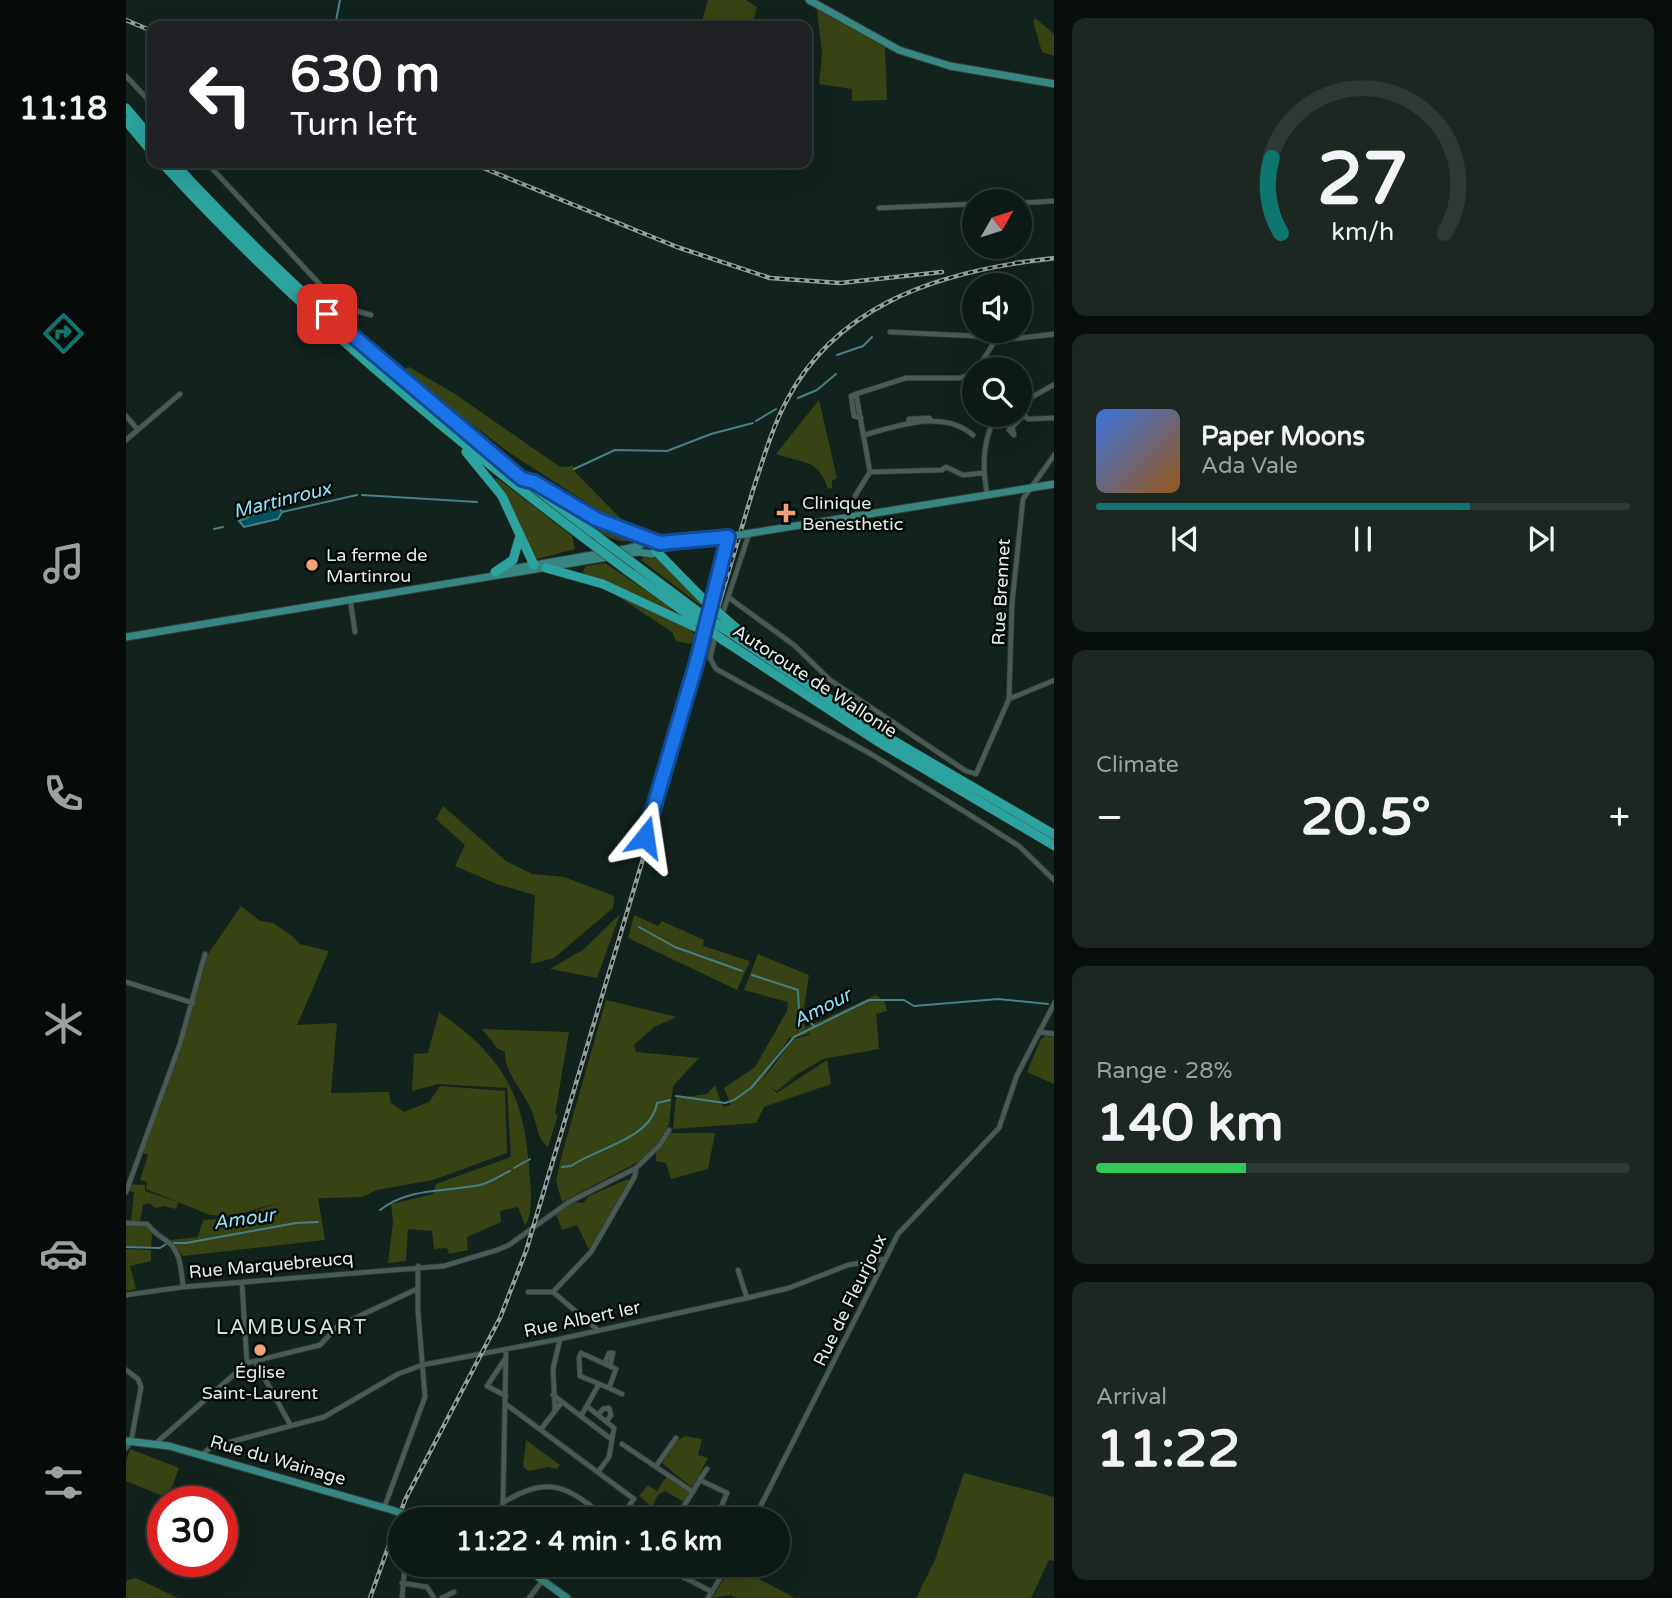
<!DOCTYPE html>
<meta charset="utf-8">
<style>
body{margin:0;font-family:"Varela Round",sans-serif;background:#1c2722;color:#f1f3f6;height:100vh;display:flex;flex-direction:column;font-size:26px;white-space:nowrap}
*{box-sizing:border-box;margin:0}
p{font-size:23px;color:#9ba1a0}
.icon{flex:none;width:38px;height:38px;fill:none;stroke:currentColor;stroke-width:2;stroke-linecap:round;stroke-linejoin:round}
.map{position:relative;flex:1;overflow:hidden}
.side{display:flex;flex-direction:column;gap:18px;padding:18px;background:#080e0c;width:618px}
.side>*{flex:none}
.hud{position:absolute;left:21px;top:21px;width:665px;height:147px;border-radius:14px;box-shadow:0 7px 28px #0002,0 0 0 2px #2e3834;background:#202124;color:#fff;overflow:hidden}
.needle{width:46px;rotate:51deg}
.fabs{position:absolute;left:836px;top:189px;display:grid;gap:14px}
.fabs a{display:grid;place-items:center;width:70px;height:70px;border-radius:50%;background:#0e1a15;box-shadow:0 7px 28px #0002,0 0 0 2px #2e3834;font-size:35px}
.speed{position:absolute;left:21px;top:1486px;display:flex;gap:14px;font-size:35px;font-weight:700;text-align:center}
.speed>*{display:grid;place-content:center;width:91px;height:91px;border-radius:50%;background:#0e1a15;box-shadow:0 7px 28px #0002,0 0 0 2px #2e3834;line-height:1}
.speed .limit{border:10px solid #d22;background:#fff;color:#111}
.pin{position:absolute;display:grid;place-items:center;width:60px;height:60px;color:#fff;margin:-30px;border-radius:14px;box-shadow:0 4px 10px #0006}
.me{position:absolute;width:77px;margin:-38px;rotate:15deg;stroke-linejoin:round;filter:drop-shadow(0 0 5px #0008)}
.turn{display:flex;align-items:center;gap:24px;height:147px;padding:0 28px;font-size:32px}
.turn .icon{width:91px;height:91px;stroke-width:2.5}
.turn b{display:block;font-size:49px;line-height:60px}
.big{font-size:52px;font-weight:800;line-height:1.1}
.side .widget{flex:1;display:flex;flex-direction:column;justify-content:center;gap:10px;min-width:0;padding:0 24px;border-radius:14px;background:#1c2722}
.side .dial{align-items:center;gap:0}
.dial svg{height:182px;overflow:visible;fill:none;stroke:#2e3834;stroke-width:7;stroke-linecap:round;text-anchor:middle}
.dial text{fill:#f1f3f6;stroke:none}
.song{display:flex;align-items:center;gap:21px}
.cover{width:84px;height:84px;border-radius:10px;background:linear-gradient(135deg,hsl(220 70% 55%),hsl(30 70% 35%))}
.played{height:7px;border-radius:4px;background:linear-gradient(90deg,#0f766e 70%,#2e3834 70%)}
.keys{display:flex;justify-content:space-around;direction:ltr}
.heat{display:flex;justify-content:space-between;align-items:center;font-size:38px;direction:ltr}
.charge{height:10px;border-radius:5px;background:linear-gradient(90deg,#34c759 28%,#2e3834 0)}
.trip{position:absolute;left:262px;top:1507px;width:402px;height:70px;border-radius:35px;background:#0e1a15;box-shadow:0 7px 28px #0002,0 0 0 2px #2e3834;font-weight:800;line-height:70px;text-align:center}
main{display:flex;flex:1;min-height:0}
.menu{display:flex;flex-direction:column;width:126px;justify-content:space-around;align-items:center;background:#060a08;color:#9ba1a0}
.menu .icon{width:49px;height:49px}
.menu .current{color:#0f766e}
.menu b{font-size:32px;color:#f1f3f6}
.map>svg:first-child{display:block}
.green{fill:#384313}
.water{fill:#02515f;stroke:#468088;stroke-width:2}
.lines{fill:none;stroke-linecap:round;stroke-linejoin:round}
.stream{stroke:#468088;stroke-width:2}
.minor-casing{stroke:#333d39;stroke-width:6}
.major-casing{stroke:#333d39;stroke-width:9}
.highway-casing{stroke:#333d39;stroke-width:10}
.minor{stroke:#495b54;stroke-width:4.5}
.major{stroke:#388681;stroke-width:7}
.highway{stroke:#2da39f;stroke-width:9}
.rail-casing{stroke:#94a09c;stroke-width:4.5}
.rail{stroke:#040a07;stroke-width:2;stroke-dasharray:5;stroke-linecap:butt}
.major-bridge-casing{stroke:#333d39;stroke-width:9;stroke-linecap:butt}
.highway-bridge-casing{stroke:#333d39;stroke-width:10;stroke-linecap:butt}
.major-bridge{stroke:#388681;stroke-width:7}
.highway-bridge{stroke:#2da39f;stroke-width:9}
.route-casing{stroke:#114b97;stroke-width:18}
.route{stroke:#1a73e8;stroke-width:12}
.poi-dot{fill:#efa377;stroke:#040a07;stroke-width:2.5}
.labels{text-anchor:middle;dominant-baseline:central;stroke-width:5;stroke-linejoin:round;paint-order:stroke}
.poi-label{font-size:18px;fill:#e3ede9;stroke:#040a07;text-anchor:start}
.street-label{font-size:18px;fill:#e3ede9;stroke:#040a07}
.water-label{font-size:19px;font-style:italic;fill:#8ee4f9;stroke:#040a07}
.quarter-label{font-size:21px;letter-spacing:2px;fill:#cee3da;stroke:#040a07}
</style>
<main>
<nav class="menu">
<b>11:18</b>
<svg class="icon current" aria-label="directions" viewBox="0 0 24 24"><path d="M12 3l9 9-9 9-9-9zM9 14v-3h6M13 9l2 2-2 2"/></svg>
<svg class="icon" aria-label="music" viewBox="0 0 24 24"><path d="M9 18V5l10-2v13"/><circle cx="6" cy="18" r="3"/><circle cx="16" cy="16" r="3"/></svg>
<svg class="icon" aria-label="phone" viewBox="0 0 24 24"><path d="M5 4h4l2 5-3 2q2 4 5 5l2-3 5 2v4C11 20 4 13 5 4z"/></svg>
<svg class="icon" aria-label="climate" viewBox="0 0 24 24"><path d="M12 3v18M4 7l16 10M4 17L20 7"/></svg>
<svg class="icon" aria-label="car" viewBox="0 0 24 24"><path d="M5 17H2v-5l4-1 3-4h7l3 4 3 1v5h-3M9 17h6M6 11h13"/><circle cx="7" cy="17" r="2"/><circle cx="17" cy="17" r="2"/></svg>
<svg class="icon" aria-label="filters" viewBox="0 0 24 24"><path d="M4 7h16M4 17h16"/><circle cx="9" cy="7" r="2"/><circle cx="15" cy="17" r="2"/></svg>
</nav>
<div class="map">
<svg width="929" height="1598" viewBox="0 0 929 1598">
<rect width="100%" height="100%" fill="#12221c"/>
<!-- green -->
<path class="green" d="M582,0H620L631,7L626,26H618L617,22L576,21Z
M691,9L759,47L761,100L726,101V89L693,84L696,54Z
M909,18L928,34V56L916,52L907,21Z
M283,367L329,394L434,467L447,466L449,472L496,520L492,523L381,451L281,375L279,369Z
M693,400L711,478L706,481V488L702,489C692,458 678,464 650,454Z
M371,478L446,536L449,549L407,560L368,480Z
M443,508V507L510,539C490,549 455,522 443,508Z
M529,555L577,602L575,606L515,560L518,556Z
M479,563L546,608L545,611L456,573L460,566Z
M487,593L563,629L573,638L564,644L550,641L546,632Z
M317,806L380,861L406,874L438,877L488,896L487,908L428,958L405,964L409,895L371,884L329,866L339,845L310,819Z
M115,906L134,921L147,923L165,935L174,944L203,951L171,1025L211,1023L205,1093L263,1092L265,1103L278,1112L303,1102L314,1086L379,1091L381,1153L307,1180L251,1190L236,1197L168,1199L192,1198L199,1240L57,1256L44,1240L72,1237L77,1220L109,1218L154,1202L107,1216L84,1215L20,1189L21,1182L14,1180L22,1155L16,1152L55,1049L80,957Z
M494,914L471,978L424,969L458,949Z
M508,915L532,926L536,921L578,940L577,946L624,961L611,990L502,938Z
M632,954L683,975L676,1020L683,1034L663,1038L636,1081L667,1039L684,1035L681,1027L750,995L758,1001L761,1011L750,1014L753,1049L697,1059L670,1075L651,1091L644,1087L651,1093L701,1060L705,1084L638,1107L630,1123L547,1129L550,1098L581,1094L589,1085L597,1107L605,1105L598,1088L629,1067L661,1011L662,1002L618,990Z
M480,1000L551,1017L528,1027L508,1045L510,1052L573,1058L547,1086L543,1124L531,1146L512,1162L436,1202L430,1181L435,1158Z
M313,1012C381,1060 399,1097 404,1179C405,1193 407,1215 399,1225L392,1207L374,1211L375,1222L341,1237L342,1250L323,1254L321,1248L308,1249L306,1231L282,1229L280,1261L262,1263L267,1222L265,1204L307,1194L310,1184L385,1157L381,1088L312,1084L286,1091L288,1054L302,1053Z
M356,1029L443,1032L429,1114L432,1115L422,1147C410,1138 411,1120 404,1107C396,1090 377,1069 379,1052L372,1049Z
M920,1036L928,1037V1084L901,1072L915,1039Z
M544,1133H589L582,1169L545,1179L540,1163L530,1161V1153Z
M500,1180H504L463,1250L451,1225L436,1230L430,1214L448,1202L457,1203L463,1196Z
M4,1184L19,1185V1191L52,1202L50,1209L38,1206L29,1208L23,1203L17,1205L14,1222L5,1221L8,1192L3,1191Z
M0,1224L20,1226L26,1233L25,1247L0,1246Z
M0,1249L25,1250V1261L4,1266L10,1289L0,1291Z
M559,1436L576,1439L572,1455L582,1458L567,1486H564L536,1463L551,1441Z
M400,1440L434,1465L431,1469L422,1467L403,1471L397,1467Z
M4,1449L53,1468L42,1498L0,1481V1461Z
M838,1473L928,1497V1561L923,1560L905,1598H790L809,1560Z
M541,1476L563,1492L558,1502L539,1491L532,1495L526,1507L513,1496L522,1485L531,1491Z
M607,1565L669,1598H609L606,1595L586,1598Z
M10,1578L52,1598H0V1581Z"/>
<!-- water -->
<path class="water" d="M151,505L156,512L152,519L118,527L113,521Z"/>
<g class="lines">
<!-- stream -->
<path class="stream" d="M209,26L214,0
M711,355L737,346L746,337
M672,398L691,390L710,374
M630,421L650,409
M448,469L489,450L541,451L585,434L627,423
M236,495L351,502
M156,512L231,495
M88,529L97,527
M513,927L549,947L616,971
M626,975L672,990L673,1012L689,1027
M550,1096L599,1103L608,1100L625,1088L668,1037L743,1000H778L788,1006L872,999L922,1004
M436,1167L445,1166C473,1147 525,1139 531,1103L544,1100
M388,1168L404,1159
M254,1210C283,1187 320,1192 354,1185C364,1183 375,1175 384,1171
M47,1243H60L170,1223L192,1222
M0,1247L34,1248L40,1244"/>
<defs>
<path id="minor" d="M0,76L26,104
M81,163L200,291L220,308L245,315
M894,203L929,201
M753,208L849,204
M764,332L849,336L869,341L929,334
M859,358L870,369
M851,369L869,341
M894,387L906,397L929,384
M730,394L725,396L728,416L735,418
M906,397L899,407L898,415L902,419L929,418
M0,416L12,430
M782,424L783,419L803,418L806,421
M886,425L888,435L883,430L898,415
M738,435C772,426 817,409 847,435
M0,440L54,394
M744,472L816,470L820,467L837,475L857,473
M861,494C857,469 856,448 866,424
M732,515L729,496L744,472L730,394L780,378H834L849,372
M602,597L668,645L704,680L840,771L850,774L883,699L886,604L897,499L929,454
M224,598L229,632
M596,615L623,534
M582,618L602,537
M590,634L584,658L590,669L745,754L836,810L893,846L929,881
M883,699L929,680
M519,837L579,626
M0,982L67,1003
M913,1032L929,1034
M0,1192L54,1044L79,954
M0,1223L21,1224C27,1231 30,1234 38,1239C55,1249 55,1269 57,1287
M612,1270L621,1298
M116,1283L121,1363
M402,1292H427L472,1330
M427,1292L465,1252L509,1176L510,1168
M0,1295L57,1287L318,1266L371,1250L383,1245L443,1202L510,1168L534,1145L543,1130
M455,1353L490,1369L483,1388L454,1376L453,1358Z
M379,1359L361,1386L380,1396
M129,1361L165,1426
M121,1363L194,1345L212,1326L291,1289
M479,1363L483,1353H487L484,1365
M0,1370L12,1379L15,1387L5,1442L0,1448
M483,1388L496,1394
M427,1395L485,1439
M381,1405L508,1499L493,1519
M462,1407L488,1428L483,1457L472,1472
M429,1410L427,1369L434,1339
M472,1415L477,1409L483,1408L485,1415L481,1421
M455,1416L473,1384
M415,1429L436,1402
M29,1444L121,1363
M496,1444L567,1492
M76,1455L85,1447L198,1417L272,1374L296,1365L434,1339L621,1298L663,1288L722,1265L759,1259
M530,1466L550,1438
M574,1479L581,1469
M378,1502C426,1473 443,1489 482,1519
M258,1508L299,1397L292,1311V1266
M373,1519L377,1502L380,1350
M550,1519L574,1480L601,1493L590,1519
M628,1519L772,1234L873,1128L891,1075L929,1002
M533,1564L586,1592
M558,1578L565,1564
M276,1583L301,1587L308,1598
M276,1598L279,1564
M316,1598L328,1592
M403,1598L417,1580
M582,1598L603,1564"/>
<path id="major" d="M683,0L773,50L824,66L929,84
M619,534L929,484
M490,551L513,546L523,538L534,543L549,542
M379,570L478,553
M0,637L512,552L526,554L533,549L606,536
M0,1441L43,1446L266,1510
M283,1516L294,1519
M394,1564L441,1598"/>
<path id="highway" d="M0,108L26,139
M0,121L26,152
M36,163C164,303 311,427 462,541
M48,163C176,303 324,424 475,539
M340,452L376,496L408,565
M413,485L470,519L521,539
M530,551L578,600
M511,566L574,613
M420,568L477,584L569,627
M499,569L571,621
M369,572L387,560L393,539
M603,622L628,643
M600,630L756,734L929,835
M597,640L751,741L929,846"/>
</defs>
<!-- minor casing -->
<use href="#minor" class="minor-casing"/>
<!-- major casing -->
<use href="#major" class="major-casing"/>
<!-- highway casing -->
<use href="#highway" class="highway-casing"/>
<!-- minor -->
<use href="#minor" class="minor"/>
<!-- major -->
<use href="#major" class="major"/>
<!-- highway -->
<use href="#highway" class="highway"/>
<defs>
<path id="rail" d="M0,20L26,31
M345,163L551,247L644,278L714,283L816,272
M889,263L929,258
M244,1598L279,1500L374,1318L400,1251L627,490C637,460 646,428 661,400C709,309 803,276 899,262"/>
</defs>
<!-- rail casing -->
<use href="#rail" class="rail-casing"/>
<!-- rail -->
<use href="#rail" class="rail"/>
<defs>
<path id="major-bridge" d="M606,536L619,534
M266,1510L283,1516"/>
<path id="highway-bridge" d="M475,539L511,566
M462,541L499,569
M578,600L603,622
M574,613L600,630
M571,621L597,640"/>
</defs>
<!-- major-bridge casing -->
<use href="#major-bridge" class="major-bridge-casing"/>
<!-- highway-bridge casing -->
<use href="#highway-bridge" class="highway-bridge-casing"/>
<!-- major-bridge -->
<use href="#major-bridge" class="major-bridge"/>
<!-- highway-bridge -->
<use href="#highway-bridge" class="highway-bridge"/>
</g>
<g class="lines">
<defs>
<path id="route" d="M201,314L396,479L408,482L470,519L534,543L602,537L571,661L519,837"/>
</defs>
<!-- route casing -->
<use href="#route" class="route-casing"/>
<!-- route -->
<use href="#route" class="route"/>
</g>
<!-- markers -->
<g class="poi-dot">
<path d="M656.5 502.5h7v7h7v7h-7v7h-7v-7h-7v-7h7z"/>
<circle cx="186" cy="565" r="7"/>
<circle cx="134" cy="1350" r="7"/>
</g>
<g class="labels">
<!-- poi labels -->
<g class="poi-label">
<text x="676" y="503">Clinique<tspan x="676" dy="21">Benesthetic</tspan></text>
<text x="200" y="555">La ferme de<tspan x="200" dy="21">Martinrou</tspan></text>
<text x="134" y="1372" text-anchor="middle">Église<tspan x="134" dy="21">Saint-Laurent</tspan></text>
</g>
<!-- street labels -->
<g class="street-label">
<text transform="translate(875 592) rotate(-87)">Rue Brennet</text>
<text transform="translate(689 681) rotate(33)">Autoroute de Wallonie</text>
<text transform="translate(145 1265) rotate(-5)">Rue Marquebreucq</text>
<text transform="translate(724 1300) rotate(-64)">Rue de Fleurjoux</text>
<text transform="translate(456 1319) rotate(-12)">Rue Albert Ier</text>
<text transform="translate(152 1460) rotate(16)">Rue du Wainage</text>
</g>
<!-- water labels -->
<g class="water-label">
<text transform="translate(156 500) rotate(-14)">Martinroux</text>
<text transform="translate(696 1008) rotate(-27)">Amour</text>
<text transform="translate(118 1219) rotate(-8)">Amour</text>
</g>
<!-- quarter labels -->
<g class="quarter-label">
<text x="166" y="1327">LAMBUSART</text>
</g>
</g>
</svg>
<div class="fabs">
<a><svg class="needle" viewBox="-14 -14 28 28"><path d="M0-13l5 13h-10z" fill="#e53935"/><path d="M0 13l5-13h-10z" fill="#9ba1a0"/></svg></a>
<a><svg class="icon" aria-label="sound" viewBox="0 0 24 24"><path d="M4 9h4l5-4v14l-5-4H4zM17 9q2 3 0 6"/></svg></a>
<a><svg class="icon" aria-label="search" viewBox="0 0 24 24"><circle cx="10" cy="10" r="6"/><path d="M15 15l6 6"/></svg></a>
</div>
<div class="speed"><div class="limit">30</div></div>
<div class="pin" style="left:201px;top:314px;background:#d93025"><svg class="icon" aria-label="arrive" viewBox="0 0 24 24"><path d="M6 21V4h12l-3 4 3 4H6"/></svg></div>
<svg class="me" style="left:519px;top:837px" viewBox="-20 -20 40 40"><path d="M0-17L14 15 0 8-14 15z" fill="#1a73e8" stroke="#fff" stroke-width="4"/></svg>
<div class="trip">11:22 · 4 min · 1.6 km</div>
<div class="hud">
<div class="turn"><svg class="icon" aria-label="left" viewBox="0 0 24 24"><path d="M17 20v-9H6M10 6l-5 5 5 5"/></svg><div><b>630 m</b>Turn left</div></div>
</div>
</div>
<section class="side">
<div class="widget dial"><svg viewBox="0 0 100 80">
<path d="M14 69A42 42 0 1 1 86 69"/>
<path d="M14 69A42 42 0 0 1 10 36" stroke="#0f766e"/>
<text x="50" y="56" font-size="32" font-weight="700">27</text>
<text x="50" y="72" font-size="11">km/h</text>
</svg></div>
<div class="widget">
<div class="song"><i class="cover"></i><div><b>Paper Moons</b><p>Ada Vale</p></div></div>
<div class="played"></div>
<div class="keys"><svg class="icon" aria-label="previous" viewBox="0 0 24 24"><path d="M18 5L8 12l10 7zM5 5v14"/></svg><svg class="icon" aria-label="pause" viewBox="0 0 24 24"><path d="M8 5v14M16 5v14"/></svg><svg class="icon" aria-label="next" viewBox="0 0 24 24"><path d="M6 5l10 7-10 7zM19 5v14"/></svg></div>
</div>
<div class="widget"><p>Climate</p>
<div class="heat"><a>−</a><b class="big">20.5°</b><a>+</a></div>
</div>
<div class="widget"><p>Range · 28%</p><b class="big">140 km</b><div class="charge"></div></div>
<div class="widget"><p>Arrival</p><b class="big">11:22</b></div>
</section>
</main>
